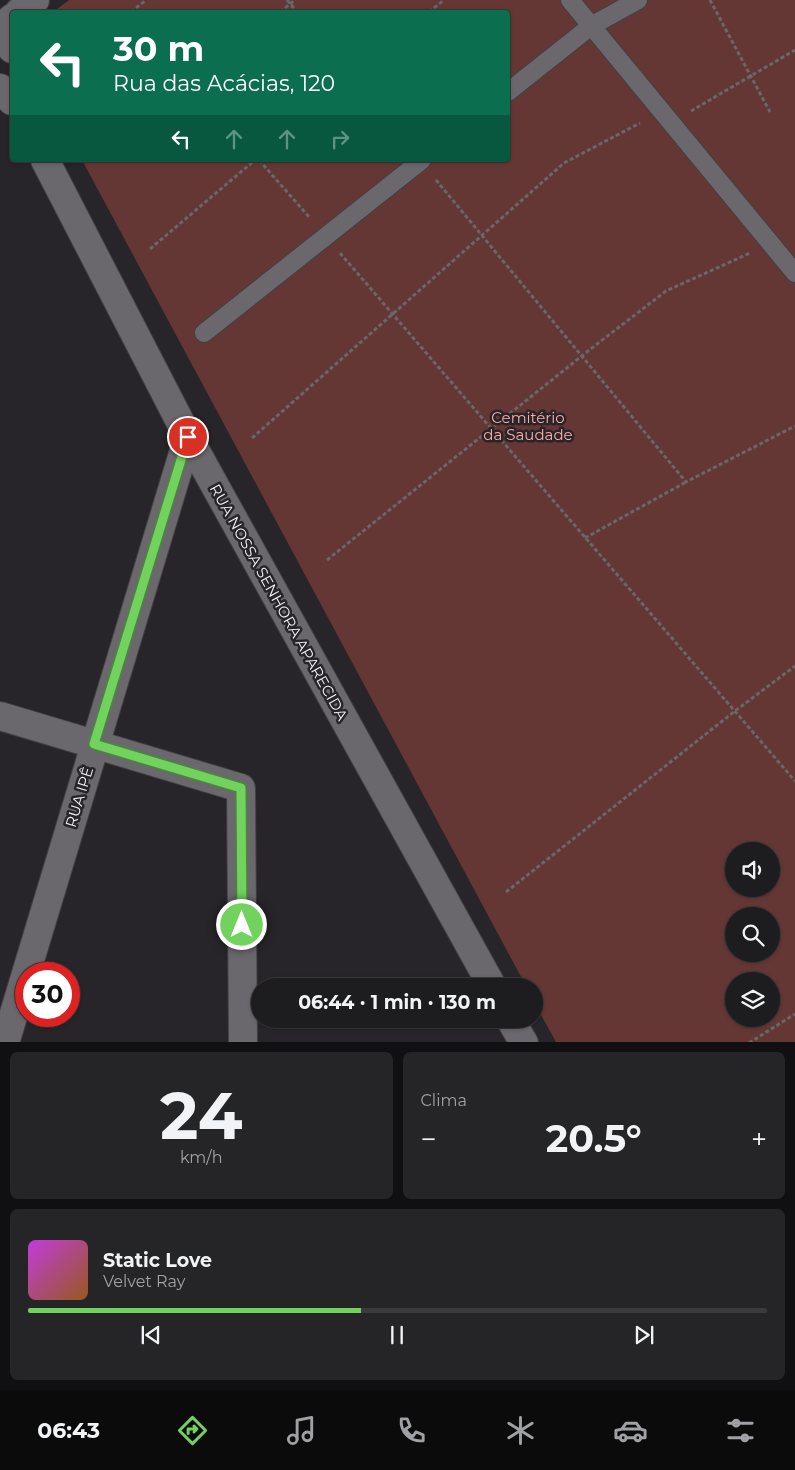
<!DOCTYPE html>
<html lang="pt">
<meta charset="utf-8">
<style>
body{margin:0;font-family:Montserrat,sans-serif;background:#252528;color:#f1f3f6;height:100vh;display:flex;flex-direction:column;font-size:19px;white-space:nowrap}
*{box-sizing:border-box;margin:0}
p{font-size:16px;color:#a0a1a4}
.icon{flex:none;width:28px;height:28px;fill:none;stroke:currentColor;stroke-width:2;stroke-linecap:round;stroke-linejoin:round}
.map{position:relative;height:1042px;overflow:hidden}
.sheet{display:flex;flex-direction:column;gap:10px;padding:10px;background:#100f11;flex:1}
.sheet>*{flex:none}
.hud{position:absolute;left:10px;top:10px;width:500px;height:152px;border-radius:5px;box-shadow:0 1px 4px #0004,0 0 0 1px #3b3a3d;background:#0b6e4f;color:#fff;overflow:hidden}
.fabs{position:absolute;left:725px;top:842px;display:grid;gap:10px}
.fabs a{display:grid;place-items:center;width:55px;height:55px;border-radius:50%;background:#1d1c1f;box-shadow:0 1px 4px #0004,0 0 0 1px #3b3a3d;font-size:25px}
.speed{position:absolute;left:15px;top:962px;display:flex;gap:10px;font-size:25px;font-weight:700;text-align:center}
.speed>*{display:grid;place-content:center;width:65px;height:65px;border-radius:50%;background:#1d1c1f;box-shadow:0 1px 4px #0004,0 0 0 1px #3b3a3d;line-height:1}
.speed .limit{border:8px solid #d22;background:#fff;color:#111}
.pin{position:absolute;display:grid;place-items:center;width:42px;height:42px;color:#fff;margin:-21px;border:2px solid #fff;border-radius:50%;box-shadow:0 1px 5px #0007}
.me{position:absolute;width:55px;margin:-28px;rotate:0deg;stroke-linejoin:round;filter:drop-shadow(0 0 4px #0008)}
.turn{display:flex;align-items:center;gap:18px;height:105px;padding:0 20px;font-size:22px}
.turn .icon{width:65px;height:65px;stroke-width:2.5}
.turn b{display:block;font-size:35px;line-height:42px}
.lanes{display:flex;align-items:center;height:48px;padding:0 20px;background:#0003;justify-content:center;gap:25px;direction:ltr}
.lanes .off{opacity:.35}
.big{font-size:38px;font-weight:700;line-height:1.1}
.sheet .tile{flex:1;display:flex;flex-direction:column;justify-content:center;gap:8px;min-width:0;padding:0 18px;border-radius:8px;background:#252528}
.sheet .dial{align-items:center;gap:0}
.dial b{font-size:65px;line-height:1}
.song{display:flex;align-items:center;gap:15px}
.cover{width:60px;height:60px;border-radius:8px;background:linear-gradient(135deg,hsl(290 70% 55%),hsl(30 70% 35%))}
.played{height:5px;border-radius:2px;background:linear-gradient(90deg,#71d25e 45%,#3b3a3d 45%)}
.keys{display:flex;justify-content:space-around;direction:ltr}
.heat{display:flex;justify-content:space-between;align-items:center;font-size:28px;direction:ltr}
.sheet .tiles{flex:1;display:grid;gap:10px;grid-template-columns:1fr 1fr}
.tile:last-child{grid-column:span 2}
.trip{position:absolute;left:251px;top:978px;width:292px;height:50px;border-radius:25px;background:#1d1c1f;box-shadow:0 1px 4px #0004,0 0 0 1px #3b3a3d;font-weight:700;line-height:50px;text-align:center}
.tab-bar{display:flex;height:80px;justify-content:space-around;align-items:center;background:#0c0b0c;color:#a0a1a4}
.tab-bar .icon{width:35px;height:35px}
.tab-bar .selected{color:#71d25e}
.tab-bar b{font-size:22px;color:#f1f3f6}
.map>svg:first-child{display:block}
.green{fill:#643734;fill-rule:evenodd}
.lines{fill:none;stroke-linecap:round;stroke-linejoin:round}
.service-casing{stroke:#424043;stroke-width:20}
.minor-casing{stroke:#424043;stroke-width:30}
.tertiary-casing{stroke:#424043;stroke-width:30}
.secondary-casing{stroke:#424043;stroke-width:30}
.path{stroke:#69676a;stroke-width:3;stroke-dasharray:4 2.5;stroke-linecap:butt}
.service{stroke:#6b686d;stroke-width:18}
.minor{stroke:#6b686d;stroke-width:28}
.tertiary{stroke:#6b686d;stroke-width:28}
.secondary{stroke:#6b686d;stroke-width:28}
.route-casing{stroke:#49883d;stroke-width:12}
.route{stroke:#71d25e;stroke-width:9}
.labels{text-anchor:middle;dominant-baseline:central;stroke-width:5;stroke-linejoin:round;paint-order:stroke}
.park-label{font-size:15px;fill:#ffa9a3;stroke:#272529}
.street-label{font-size:15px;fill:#f3f1f4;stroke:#272529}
</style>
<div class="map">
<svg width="795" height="1043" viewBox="0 0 795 1043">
<rect width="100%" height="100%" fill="#272529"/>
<!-- green -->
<path class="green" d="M69,0H795V1042H556L535,1004V986H526L82,160H508V12H53ZM734,851H771V889H734ZM734,916H771V954H734ZM734,981H771V1019H734Z"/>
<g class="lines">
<defs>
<path id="service" d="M570,0L795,273
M508,92L591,26L638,0
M204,333L422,160"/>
<path id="minor" d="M0,716L241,788L243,1043
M5,1043L188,437"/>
<path id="tertiary" d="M0,34L12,49
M0,88L12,101
M45,160L188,437L492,986
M510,1019L524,1043"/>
<path id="secondary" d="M19,12L35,0
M0,29L12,18"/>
</defs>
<!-- service casing -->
<use href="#service" class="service-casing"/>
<!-- minor casing -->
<use href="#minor" class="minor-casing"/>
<!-- tertiary casing -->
<use href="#tertiary" class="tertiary-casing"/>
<!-- secondary casing -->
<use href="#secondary" class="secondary-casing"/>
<!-- path -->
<path class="path" d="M287,0L297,12
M710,0L770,112
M131,12L146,0
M280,12L295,0
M429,12L444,0
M691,111L795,50
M259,160L310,218
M436,180L686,482L795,426
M150,249L255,160
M340,253L795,781
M252,438L564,163L640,123
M585,538L686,482
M327,560L588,351L666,291L750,253
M506,892L735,711L795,666
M749,1043L795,1014"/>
<!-- service -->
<use href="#service" class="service"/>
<!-- minor -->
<use href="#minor" class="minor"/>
<!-- tertiary -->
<use href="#tertiary" class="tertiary"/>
<!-- secondary -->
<use href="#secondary" class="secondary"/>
</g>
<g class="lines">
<defs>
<path id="route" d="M188,437L94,744L241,788L242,925"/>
</defs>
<!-- route casing -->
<use href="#route" class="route-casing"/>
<!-- route -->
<use href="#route" class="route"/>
</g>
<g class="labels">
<!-- park labels -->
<g class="park-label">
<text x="528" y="417">Cemitério<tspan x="528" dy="17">da Saudade</tspan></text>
</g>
<!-- street labels -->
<g class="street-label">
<text transform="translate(279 602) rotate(61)">RUA NOSSA SENHORA APARECIDA</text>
<text transform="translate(79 797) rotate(-73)">RUA IPÊ</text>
</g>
</g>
</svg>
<div class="fabs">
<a><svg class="icon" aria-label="sound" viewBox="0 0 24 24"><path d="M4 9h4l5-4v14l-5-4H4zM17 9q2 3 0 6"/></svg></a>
<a><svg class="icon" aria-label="search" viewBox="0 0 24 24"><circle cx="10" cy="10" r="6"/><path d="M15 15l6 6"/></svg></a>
<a><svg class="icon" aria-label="layers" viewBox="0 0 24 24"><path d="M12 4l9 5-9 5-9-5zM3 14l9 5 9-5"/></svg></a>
</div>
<div class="speed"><div class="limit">30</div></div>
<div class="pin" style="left:188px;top:437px;background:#d93025"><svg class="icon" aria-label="arrive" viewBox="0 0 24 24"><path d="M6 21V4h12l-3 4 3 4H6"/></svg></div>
<svg class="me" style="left:242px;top:925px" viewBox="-20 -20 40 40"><circle r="17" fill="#71d25e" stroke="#fff" stroke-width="3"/><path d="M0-11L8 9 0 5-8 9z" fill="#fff"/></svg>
<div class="trip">06:44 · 1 min · 130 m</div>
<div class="hud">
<div class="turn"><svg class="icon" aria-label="left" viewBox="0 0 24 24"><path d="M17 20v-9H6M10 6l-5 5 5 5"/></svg><div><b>30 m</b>Rua das Acácias, 120</div></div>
<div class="lanes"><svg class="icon" aria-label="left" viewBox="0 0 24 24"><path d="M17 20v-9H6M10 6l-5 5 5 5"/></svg><svg class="icon off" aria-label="ahead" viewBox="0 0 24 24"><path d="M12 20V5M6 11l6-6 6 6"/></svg><svg class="icon off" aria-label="ahead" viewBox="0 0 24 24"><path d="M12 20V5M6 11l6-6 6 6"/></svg><svg class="icon off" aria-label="right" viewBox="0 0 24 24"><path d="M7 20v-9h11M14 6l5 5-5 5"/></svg></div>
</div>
</div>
<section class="sheet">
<div class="tiles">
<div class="tile dial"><b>24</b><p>km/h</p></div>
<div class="tile"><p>Clima</p>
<div class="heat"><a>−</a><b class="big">20.5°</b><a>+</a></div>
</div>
<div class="tile">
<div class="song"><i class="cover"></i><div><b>Static Love</b><p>Velvet Ray</p></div></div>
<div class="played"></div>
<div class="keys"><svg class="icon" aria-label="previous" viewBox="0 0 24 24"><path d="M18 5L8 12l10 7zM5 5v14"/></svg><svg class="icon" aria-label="pause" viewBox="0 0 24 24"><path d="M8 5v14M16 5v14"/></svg><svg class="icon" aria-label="next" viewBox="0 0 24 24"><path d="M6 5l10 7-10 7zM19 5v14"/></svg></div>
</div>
</div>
</section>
<nav class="tab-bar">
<b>06:43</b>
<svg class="icon selected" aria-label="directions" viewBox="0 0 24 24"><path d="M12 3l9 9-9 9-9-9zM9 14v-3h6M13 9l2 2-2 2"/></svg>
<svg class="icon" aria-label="music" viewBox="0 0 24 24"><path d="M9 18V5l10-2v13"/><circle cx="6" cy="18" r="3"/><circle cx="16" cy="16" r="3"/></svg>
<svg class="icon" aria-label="phone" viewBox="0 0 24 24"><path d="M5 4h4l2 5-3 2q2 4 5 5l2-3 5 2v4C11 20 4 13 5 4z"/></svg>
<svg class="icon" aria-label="climate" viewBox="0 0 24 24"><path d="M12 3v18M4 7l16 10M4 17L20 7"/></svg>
<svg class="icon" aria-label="car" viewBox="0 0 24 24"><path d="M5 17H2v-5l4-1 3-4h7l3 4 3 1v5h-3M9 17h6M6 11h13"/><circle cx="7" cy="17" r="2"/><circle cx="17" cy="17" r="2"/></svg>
<svg class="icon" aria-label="filters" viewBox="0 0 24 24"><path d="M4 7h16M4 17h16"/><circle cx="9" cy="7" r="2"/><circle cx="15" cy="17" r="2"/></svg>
</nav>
